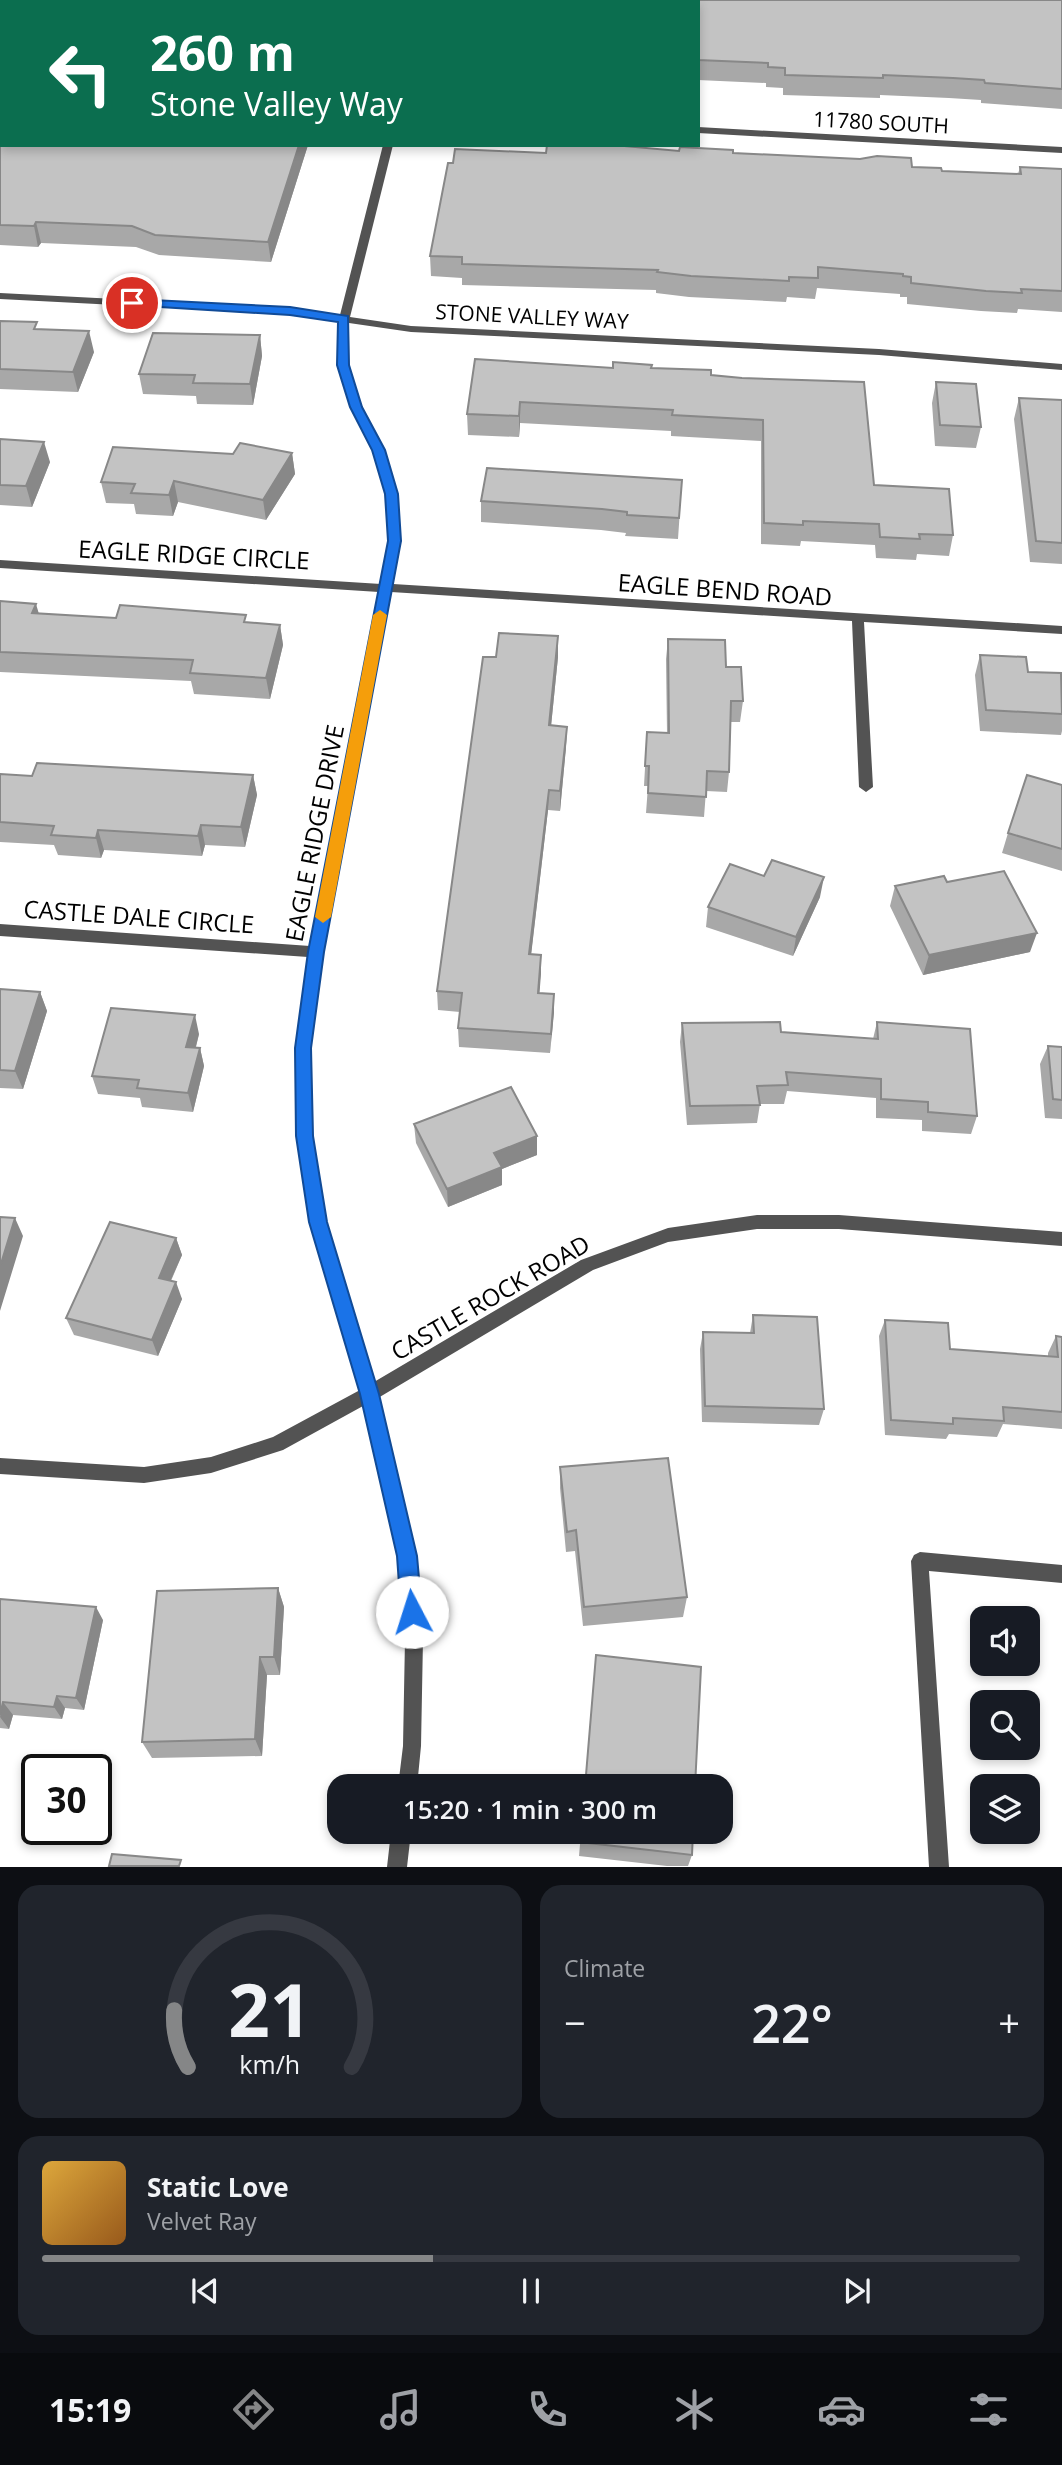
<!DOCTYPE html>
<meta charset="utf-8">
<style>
body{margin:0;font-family:"Open Sans",sans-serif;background:#20242c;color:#f1f3f6;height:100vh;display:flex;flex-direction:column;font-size:26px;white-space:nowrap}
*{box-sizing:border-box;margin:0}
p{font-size:23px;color:#9ea1a6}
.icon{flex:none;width:38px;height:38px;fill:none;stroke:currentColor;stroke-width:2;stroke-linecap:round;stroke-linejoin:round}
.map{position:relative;height:1867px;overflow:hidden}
.panel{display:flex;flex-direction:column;gap:18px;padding:18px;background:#0d0f14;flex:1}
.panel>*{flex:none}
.hud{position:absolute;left:0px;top:0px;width:700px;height:147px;box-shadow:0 4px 10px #0003;background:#0b6e4f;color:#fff;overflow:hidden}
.buttons{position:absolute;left:970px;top:1606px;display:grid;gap:14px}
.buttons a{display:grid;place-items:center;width:70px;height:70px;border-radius:14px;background:#171b24;box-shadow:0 4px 10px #0003;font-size:35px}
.speed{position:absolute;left:21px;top:1754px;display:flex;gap:14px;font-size:35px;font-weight:700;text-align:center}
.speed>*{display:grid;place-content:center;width:91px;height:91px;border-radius:50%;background:#171b24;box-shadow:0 4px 10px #0003;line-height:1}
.speed .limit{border:4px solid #111;border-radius:10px;background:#fff;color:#111}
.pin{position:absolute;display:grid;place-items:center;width:60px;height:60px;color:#fff;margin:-30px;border:4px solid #fff;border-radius:50%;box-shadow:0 2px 7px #0007}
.me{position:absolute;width:77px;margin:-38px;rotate:355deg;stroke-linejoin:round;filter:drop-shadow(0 0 5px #0008)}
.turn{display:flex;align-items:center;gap:24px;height:147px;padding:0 35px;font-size:32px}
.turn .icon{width:91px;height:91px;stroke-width:2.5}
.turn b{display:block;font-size:49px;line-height:60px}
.big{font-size:52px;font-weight:600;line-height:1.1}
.panel .card{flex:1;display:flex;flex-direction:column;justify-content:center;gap:10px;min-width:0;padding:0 24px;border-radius:21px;background:#20242c}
.panel .dial{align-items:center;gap:0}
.dial svg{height:182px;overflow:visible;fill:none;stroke:#363941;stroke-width:7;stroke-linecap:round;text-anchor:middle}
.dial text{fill:#f1f3f6;stroke:none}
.song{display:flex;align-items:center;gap:21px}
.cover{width:84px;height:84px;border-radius:10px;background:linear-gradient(135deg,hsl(40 70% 55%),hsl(30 70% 35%))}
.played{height:7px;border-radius:4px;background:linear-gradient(90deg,#858687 40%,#363941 40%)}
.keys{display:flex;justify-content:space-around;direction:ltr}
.heat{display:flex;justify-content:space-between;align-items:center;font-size:38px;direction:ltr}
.panel .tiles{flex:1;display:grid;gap:18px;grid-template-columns:1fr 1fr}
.card:last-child{grid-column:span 2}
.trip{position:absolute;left:327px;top:1774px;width:406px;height:70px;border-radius:21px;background:#171b24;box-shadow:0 4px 10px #0003;font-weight:600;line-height:70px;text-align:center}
.tabs{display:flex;height:112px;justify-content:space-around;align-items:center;background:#090b0e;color:#9ea1a6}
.tabs .icon{width:49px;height:49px}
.tabs .on{color:#858687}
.tabs b{font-size:32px;color:#f1f3f6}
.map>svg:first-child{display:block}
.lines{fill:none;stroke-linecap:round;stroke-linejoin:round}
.service{fill:#535353;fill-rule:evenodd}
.minor{fill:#535353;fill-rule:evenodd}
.wall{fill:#a8a8a8}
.shaded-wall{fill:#888}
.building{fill:#c3c3c3;stroke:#888;stroke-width:2}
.route{fill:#1a73e8;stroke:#114b97;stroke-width:2}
.slow{fill:#f59e0b}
.labels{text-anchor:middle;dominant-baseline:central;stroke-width:7;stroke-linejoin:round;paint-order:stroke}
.far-street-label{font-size:21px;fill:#000;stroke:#fff}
.street-label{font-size:24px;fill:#000;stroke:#fff}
</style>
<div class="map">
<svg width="1062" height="1867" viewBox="0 0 1062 1867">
<rect width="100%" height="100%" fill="#fff"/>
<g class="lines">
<!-- service -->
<path class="service" d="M920,1552L1062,1565V1583L929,1571L949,1867H929L911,1561L914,1555Z"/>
<!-- minor -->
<path class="minor" d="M0,89H2V95H0Z
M698,127L1062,147V153L698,133Z
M383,145H393L350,317L411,326L879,349L1062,364V370L879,355L411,332L349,323C349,337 346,353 349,366C357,411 387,448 396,493C403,524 398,554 393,584L1062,626V634L864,622L873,787L866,792L859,787L852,621L391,592L323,952L310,1048L313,1136L326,1222L374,1382L581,1260L668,1228L757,1215H839L1062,1232V1246L839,1229H757L668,1242L593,1270L378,1398L416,1556L423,1639L421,1746L417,1787H398L403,1746L405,1639L398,1556L363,1406L283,1450L211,1473L144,1483L0,1474V1458L144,1467L211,1457L273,1437L360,1390L310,1222L297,1136L296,1048L308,957L0,936V924L310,946L379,592L0,568V560L381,584L389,541L385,494L372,450L351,407L338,365L339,321L290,314L0,299V293L290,308L340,315Z
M391,1832H411L407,1867H387Z"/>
</g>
<!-- wall -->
<path class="wall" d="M1062,0V109L981,103V100L949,98L880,95V98L783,95V88L766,87V83L698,80V2Z
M0,104L2,145H308L271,262L159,255L136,247L41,243L38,247L0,245Z
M679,151L733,153L912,167L942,171L1018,174L1020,167L1062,169V312L1018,309L1017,313L981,311L907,304V297H900V294L817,288L815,299L787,297L786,302L689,297L656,293V290L462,285V278L431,276L430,256L453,163L546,153Z
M0,321L94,352L78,392L0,389Z
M260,335L262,356L253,405L197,404L196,396L143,394L139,374Z
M613,368H651L711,375L874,485L953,535L949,556L917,554L916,560L876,558L875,545L801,541L800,546L761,544V441L671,436V431L520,423L519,437L468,435L467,414Z
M936,382L981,427L976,448L935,446L932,403Z
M1019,398L1062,400V564L1030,562L1014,419Z
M0,439L50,462L32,507L0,505Z
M292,453L295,474L266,520L178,502L173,516L136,514L134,504L106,503L101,482L233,454Z
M682,480L678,539L625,536L626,533L601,530L481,522V501Z
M0,601L39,614L116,618L280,625L283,645L270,699L194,694L191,681L0,672Z
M668,639L726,667L743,701L740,722H731L729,772L727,792L706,791L704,817L646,813L648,786H644L647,732L667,733L666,659Z
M980,655L1028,672L1062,679V731L1061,735L980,731L975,675Z
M496,657H558L551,726L567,727L566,747L560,811L548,810L531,954L541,955L539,993L554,994L550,1053L459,1047L458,1028L460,1012L438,1010L437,991Z
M0,774L32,776L253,775L257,795L245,847L205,845L202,856L104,850L101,858L58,855L54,845L0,842Z
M1062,785V871L1002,853L1008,833Z
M947,882L1030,952L923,975L890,906L895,886Z
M820,897L793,956L706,927L708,907Z
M0,989L40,992L47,1011L23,1089L0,1088Z
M877,1022L977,1116L971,1134L922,1131V1120L876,1118V1098L787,1091L784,1104H760L757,1123L687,1125L680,1042L682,1023L781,1032L873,1039Z
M199,1034L196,1047L200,1048L204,1066L193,1112L142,1107L140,1098L98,1094L92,1076Z
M1048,1046L1062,1047V1119L1045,1118L1040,1064Z
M414,1124L537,1155L502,1169V1185L448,1207L416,1143Z
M176,1238L182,1255L171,1281L182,1299L158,1356L74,1335L66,1318Z
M753,1315L824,1409L819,1425L702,1422L700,1349L703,1332L750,1333Z
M885,1320L950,1349L1048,1357V1353L1056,1336L1062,1337V1429L1003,1424L997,1437L949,1434L946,1439L885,1435L879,1336Z
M560,1467L687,1597L683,1617L583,1626L575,1551L566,1552L560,1488Z
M278,1588L284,1607L280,1675H267L262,1756L152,1758L142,1742Z
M0,1599L103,1620L84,1710L65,1708L62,1719L13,1715L9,1729L0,1728Z
M581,1832L692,1855L688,1866H667L579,1856Z"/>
<!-- shaded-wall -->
<path class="shaded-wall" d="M299,145H308L271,262L268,242Z
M36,222L41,243L38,247L34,226Z
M89,331L94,352L78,392L73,372Z
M260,335L262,356L253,405L250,384Z
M520,402V423L519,437V416Z
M44,442L50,462L32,507L26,486Z
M292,453L295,474L266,520L263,500Z
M174,481L178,502L173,516L169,495Z
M36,604L42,624L32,613Z
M280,625L283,645L270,699L266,678Z
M558,636V657L549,746V725Z
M567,727L566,747L560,811V791Z
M253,775L257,795L245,847L241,827Z
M549,790L548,810L529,973V954Z
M201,825L205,845L202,856L198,836Z
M98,830L104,850L101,858L96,838Z
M824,877L820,897L793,956L796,937Z
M1037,933L1030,952L923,975L929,955Z
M541,955V974L538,1012V993Z
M40,992L47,1011L23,1089L15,1071Z
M554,994V1013L550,1053L551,1034Z
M195,1015L199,1034L191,1065L186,1047Z
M200,1048L204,1066L193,1112L188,1093Z
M537,1136V1155L502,1169V1185L448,1207L447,1189L494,1153Z
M15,1218L23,1236L0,1311V1267Z
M176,1238L182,1255L164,1295L159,1278Z
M176,1282L182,1299L158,1356L152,1340Z
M278,1588L284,1607L280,1675L274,1657Z
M96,1607L103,1620L84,1710L76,1698Z
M260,1657L267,1675L262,1756L255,1739Z
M57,1696L65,1708L62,1719L54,1707Z
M3,1702L13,1715L9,1729L0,1717Z"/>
<!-- building -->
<path class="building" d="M241,0H1062V89L985,83L984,80L953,78L883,75V78L785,75V68L768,67V63L698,60V2H240Z
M0,104L2,105V145H299L268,242L155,235L132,226L36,222L34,226L0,225Z
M547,145H613L679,151L680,147L733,150V153L860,159L877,156L911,158L912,167L941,168L942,171L1021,174L1020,167L1062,169V291L1021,289L1022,293L986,291L911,283V277L903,276V274L818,267V278L789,277V281L691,276L657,272L658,270L462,264V257L430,256L448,163H453L455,149L546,153Z
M0,321L37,322L34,329L89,331L73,372L0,369Z
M153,333L260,335L250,384L193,383L195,375L139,374Z
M475,359L613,368V362L652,365L651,368L711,370V375L742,378L864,382L874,485L949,489L953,535L919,534L920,539L880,537L879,524L803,521V525L764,523L763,420L672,415L673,410L520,402L519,416L467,414Z
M936,382L976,384L981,427L940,425Z
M1019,398L1062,400V543L1036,541Z
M0,439L44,442L26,486L0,485Z
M240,443L292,453L263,500L174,481L169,495L131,493L135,484L101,482L113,447L233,454Z
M487,468L682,480L679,518L627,515V512L602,509L481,501Z
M0,601L36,604L32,613L116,618L120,605L246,615L244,622L280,625L266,678L190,673L193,660L0,652Z
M499,633L558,636L549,725L567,727L560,791L549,790L529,954L541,955L538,993L554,994L551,1034L458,1028L462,993L437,991L483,657H496Z
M668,639L725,640L726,667H741L743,701H731L729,772L707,771L706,797L648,793L649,766H645L647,732L669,733Z
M980,655L1026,657L1028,672L1061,673L1062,714L986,710Z
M37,763L253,775L241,827L201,825L198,836L98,830L96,838L51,835L54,826L0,822V774L32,776Z
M1027,775L1062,785V849L1008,833Z
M772,860L824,877L796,937L708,907L730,864L764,876Z
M1004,871L1037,933L929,955L895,886L944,876L947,882Z
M0,989L40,992L15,1071L0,1070Z
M111,1008L195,1015L186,1047L200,1048L188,1093L137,1088L139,1080L92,1076Z
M780,1022L781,1032L878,1039L877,1022L970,1029L977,1116L928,1112V1102L881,1099V1079L786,1072L788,1085L757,1086L760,1105L690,1106L682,1023Z
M1048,1046L1062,1047V1100L1053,1099Z
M511,1087L537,1136L494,1153L502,1167L447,1189L414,1124Z
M0,1217L15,1218L0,1267Z
M110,1222L176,1238L159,1278L176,1282L152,1340L66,1318Z
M753,1315L817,1317L824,1409L705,1406L703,1332L754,1333Z
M885,1320L948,1323L950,1349L1058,1357L1056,1336L1062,1337V1412L1003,1407L1004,1421L953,1418V1424L891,1420Z
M668,1458L687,1597L584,1607L576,1530L567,1532L560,1467Z
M278,1588L274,1657H260L255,1739L142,1742L157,1591Z
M0,1599L96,1607L76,1698L57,1696L54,1707L3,1702L0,1715Z
M596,1655L701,1667L695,1787H585Z
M581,1832H693L692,1855L580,1842Z
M112,1854L181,1860L179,1866H109Z"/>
<!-- route -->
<path class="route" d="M132,299L290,307L348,316L349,365L362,407L385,450L398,494L401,541L324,952L311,1048L313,1136L327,1222L379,1394L417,1556L422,1612L419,1619L412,1622L404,1619L401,1612L397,1556L360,1394L309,1222L296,1136L295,1048L308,952L388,541L385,494L372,450L350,407L337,365L338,322L290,315L128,305L126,303Z"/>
<!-- slow -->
<path class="slow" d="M380,610L387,615L331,917L323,923L315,917L373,615Z"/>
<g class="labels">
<!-- far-street labels -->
<g class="far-street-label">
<text transform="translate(881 122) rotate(3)">11780 SOUTH</text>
<text transform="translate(532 316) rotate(3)">STONE VALLEY WAY</text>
</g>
<!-- street labels -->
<g class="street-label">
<text transform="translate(194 554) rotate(3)">EAGLE RIDGE CIRCLE</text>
<text transform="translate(725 589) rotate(4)">EAGLE BEND ROAD</text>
<text transform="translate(314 833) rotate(-79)">EAGLE RIDGE DRIVE</text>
<text transform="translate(139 916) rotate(4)">CASTLE DALE CIRCLE</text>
<text transform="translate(490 1297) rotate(-30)">CASTLE ROCK ROAD</text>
</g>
</g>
</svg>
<div class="buttons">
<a><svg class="icon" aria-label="sound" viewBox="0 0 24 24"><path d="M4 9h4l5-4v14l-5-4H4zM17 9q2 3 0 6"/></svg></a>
<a><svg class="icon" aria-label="search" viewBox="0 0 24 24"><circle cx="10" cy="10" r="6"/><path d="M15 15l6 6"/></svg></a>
<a><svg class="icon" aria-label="layers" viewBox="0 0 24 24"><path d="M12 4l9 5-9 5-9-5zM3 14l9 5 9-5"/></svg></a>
</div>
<div class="speed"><div class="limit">30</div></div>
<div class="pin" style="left:132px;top:303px;background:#d93025"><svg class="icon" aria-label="arrive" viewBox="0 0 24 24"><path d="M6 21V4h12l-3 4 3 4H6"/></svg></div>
<svg class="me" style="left:412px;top:1612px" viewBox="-20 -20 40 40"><circle r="19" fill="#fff"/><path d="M0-13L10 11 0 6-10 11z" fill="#1a73e8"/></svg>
<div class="trip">15:20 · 1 min · 300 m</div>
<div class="hud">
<div class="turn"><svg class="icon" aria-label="left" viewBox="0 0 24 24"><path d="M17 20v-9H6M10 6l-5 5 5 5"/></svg><div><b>260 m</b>Stone Valley Way</div></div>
</div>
</div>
<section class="panel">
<div class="tiles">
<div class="card dial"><svg viewBox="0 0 100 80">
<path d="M14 69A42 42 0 1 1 86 69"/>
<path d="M14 69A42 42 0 0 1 8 44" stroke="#858687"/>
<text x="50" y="56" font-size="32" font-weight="700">21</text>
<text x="50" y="72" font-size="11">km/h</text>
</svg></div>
<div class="card"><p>Climate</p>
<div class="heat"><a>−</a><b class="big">22°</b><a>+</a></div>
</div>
<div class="card">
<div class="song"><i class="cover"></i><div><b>Static Love</b><p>Velvet Ray</p></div></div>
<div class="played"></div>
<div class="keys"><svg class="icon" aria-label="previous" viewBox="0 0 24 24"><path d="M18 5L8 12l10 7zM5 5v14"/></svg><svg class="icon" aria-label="pause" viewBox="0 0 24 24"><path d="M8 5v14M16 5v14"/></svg><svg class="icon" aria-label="next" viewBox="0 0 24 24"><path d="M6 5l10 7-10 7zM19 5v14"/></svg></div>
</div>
</div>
</section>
<nav class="tabs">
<b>15:19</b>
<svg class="icon on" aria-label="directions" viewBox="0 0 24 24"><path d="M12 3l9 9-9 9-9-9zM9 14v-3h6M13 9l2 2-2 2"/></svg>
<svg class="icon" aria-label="music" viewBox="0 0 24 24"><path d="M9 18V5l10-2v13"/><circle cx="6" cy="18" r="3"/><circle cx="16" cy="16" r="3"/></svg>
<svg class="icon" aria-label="phone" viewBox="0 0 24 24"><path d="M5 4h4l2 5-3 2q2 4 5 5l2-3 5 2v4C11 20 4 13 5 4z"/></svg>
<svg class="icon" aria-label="climate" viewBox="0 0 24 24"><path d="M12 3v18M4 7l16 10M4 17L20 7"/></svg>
<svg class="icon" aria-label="car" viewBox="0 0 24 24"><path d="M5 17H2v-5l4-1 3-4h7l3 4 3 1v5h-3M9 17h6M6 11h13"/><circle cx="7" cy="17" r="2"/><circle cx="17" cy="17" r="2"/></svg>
<svg class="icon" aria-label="filters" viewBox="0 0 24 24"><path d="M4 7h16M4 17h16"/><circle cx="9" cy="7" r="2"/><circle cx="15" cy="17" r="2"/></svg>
</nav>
